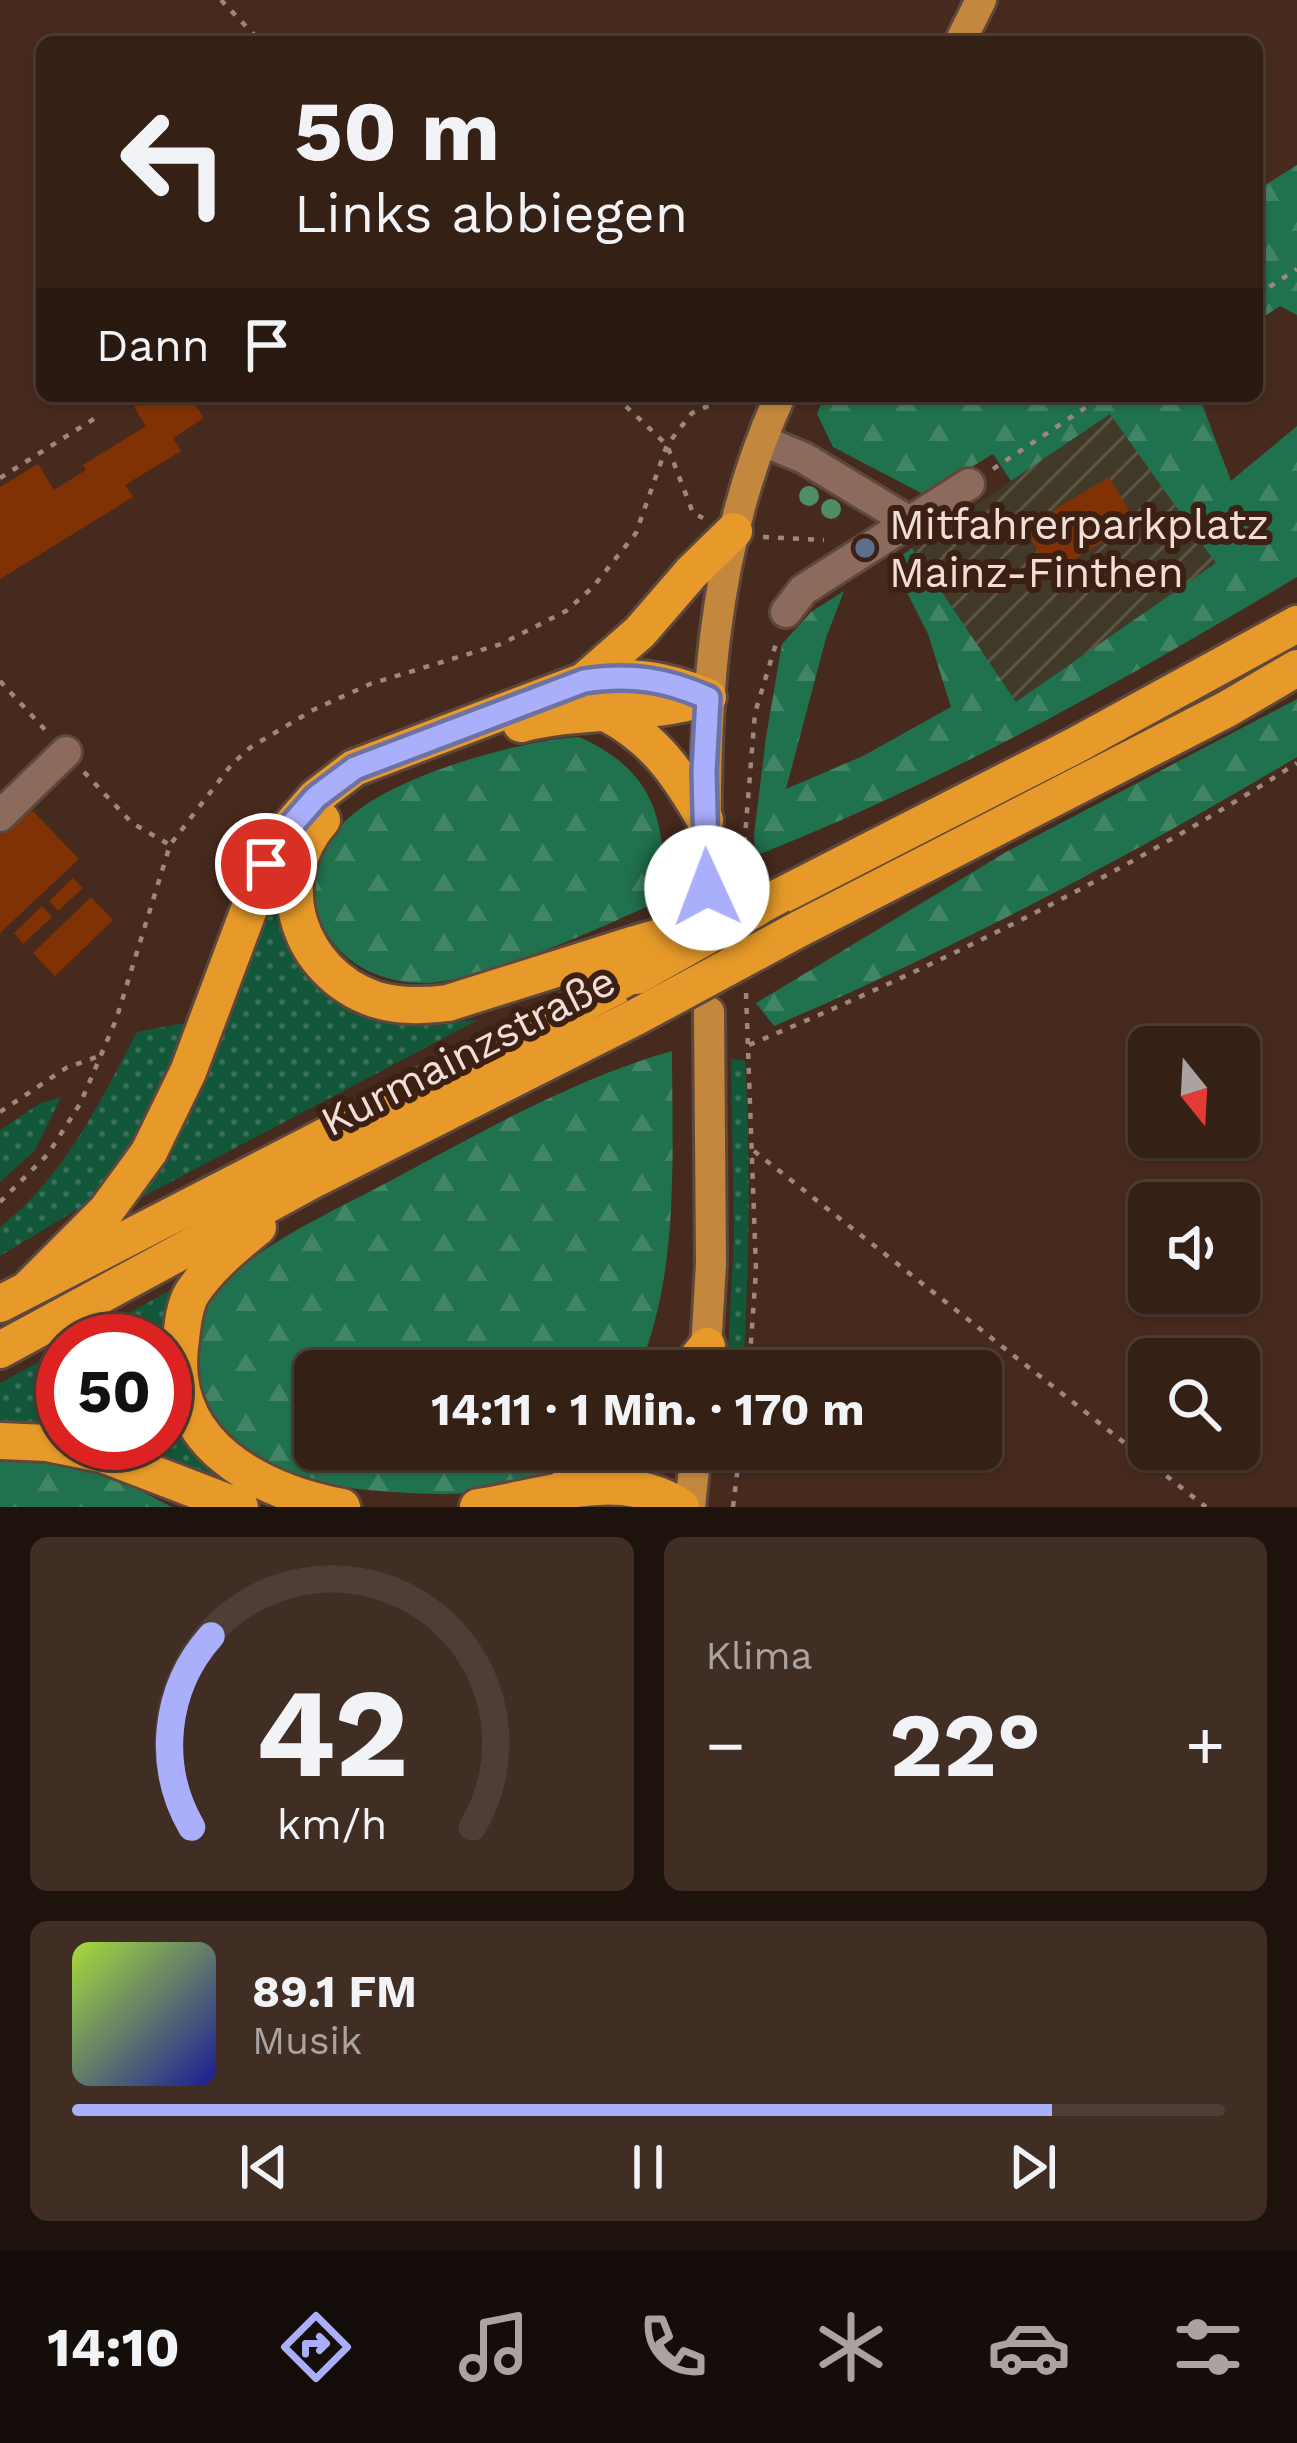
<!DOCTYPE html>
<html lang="de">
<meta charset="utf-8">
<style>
body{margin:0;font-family:"Work Sans",sans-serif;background:#402d23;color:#f1f3f6;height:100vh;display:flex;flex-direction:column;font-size:45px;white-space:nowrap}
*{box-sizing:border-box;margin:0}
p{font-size:39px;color:#aaa3a1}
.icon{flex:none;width:66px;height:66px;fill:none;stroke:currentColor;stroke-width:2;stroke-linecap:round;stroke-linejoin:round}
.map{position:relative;height:1507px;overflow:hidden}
.drawer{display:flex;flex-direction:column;gap:30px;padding:30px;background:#1d120c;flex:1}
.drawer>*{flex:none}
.guide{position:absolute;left:36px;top:36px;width:1227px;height:366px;border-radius:18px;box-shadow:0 3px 9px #0004,0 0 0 3px #4f3e35;background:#352016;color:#f1f3f6;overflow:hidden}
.needle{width:78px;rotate:162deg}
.fabs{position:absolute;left:1128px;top:1026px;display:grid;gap:24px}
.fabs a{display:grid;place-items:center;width:132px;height:132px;border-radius:18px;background:#352016;box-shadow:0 3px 9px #0004,0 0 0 3px #4f3e35;font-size:60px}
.speed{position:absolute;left:36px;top:1314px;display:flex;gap:24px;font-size:60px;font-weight:700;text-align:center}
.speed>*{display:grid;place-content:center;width:156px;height:156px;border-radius:50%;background:#352016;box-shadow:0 3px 9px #0004,0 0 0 3px #4f3e35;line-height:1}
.speed .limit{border:18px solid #d22;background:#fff;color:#111}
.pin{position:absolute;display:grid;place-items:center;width:102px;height:102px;color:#fff;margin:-51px;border:6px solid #fff;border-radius:50%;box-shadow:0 3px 12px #0007}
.me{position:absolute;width:132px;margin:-66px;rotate:358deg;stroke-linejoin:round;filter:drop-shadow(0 0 9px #0008)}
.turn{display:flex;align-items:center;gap:42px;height:252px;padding:0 60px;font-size:54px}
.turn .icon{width:156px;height:156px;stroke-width:2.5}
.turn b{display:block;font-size:84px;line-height:102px}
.then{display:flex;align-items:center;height:114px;padding:0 60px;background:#0003;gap:24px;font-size:45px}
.big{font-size:90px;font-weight:700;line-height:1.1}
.drawer .card{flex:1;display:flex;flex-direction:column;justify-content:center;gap:18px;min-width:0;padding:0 42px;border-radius:18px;background:#402d23}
.drawer .dial{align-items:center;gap:0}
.dial svg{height:312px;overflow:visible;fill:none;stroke:#4f3e35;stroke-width:7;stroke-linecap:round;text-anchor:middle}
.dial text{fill:#f1f3f6;stroke:none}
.song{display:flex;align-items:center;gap:36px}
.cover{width:144px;height:144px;border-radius:18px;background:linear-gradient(135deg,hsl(80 70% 55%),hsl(240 70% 35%))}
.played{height:12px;border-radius:6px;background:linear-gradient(90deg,#aaaffb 85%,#4f3e35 85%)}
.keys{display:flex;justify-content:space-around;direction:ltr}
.heat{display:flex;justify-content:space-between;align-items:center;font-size:66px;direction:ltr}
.drawer .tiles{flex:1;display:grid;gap:30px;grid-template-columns:1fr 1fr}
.card:last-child{grid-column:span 2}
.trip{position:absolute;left:294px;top:1350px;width:708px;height:120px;border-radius:18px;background:#352016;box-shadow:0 3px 9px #0004,0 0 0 3px #4f3e35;font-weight:700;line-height:120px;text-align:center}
.tab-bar{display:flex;height:192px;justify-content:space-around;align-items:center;background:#150d09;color:#aaa3a1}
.tab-bar .icon{width:84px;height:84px}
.tab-bar .on{color:#aaaffb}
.tab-bar b{font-size:54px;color:#f1f3f6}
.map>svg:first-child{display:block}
.industrial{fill:url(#industrial-furrows)}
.grass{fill:url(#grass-dots)}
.forest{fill:url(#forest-firs)}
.building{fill:#813204}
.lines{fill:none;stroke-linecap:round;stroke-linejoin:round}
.minor-casing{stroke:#5f473c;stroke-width:36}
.major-casing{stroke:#5f473c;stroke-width:36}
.highway-casing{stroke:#5f473c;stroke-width:42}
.path{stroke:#9f877e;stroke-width:4.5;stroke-dasharray:6 9;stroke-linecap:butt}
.minor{stroke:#8c6a5c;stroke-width:30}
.major{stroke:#c3873d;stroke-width:30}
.highway{stroke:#e79a29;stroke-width:36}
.highway-bridge-casing{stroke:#5f473c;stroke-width:42;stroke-linecap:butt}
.highway-bridge{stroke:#e79a29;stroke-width:36}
.tree{fill:#4e8d65}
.route-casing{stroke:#6e72a3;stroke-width:30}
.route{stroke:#aaaffb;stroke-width:21}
.service-dot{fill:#5c6f8a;stroke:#3c2014;stroke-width:4.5}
.labels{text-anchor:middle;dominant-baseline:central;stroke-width:12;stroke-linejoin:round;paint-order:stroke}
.poi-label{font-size:42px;fill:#f1ded6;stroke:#3c2014;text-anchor:start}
.street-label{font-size:42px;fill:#f1ded6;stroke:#3c2014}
</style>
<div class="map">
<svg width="1297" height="1507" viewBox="0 0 1297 1507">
<defs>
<pattern id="industrial-furrows" width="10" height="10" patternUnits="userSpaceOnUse" patternTransform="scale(3)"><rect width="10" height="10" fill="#413a28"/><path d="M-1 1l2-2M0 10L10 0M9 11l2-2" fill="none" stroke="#5d5646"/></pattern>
<pattern id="grass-dots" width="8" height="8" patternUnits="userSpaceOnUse" patternTransform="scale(3)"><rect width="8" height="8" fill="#13573a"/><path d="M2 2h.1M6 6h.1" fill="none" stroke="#366f56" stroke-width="1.8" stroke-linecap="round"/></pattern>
<pattern id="forest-firs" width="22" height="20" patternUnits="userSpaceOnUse" patternTransform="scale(3)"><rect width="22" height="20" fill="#20714d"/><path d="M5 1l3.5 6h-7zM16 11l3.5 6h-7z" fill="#418566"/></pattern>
</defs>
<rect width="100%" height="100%" fill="#472a1e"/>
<!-- industrial -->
<path class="industrial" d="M1110,414L1216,563L1016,703L912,548Z"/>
<!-- grass -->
<path class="grass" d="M272,888L279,890C285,910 289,934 298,953C330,1025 411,1023 478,1020L127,1205C203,1118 232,994 272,888Z
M190,1022L139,1135L86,1204L0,1256V1227C64,1177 100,1102 137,1032Z
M731,1059L745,1061C751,1165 749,1268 743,1371H727L734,1238Z
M61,1097L35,1150L0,1182V1130L41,1103Z
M182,1284L164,1327L163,1341H77Z
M63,1349V1434L0,1426V1383Z
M165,1388L205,1459L236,1490L100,1443H165Z"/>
<!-- forest -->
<path class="forest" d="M1297,165V315L1280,306L1257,321V190Z
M825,396H1199L1231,481L1297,426V577C1122,682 945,781 755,856L754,835L766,737L782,644L811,612L844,591L826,638L786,789L863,756L951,707L928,634L892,563L912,548L1016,702L1216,563L1110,414L1011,481L993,454L925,495L833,447L817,414Z
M1297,699V757C1128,858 955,948 774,1026L756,1003L1006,852Z
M579,737C657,772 664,820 665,898C610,924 479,984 422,983C333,982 281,898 341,826C380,779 519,740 579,737Z
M672,1051C672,1158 680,1271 638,1371H315V1449H579C559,1466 531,1481 507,1488C457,1501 329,1491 280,1473C230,1455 184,1390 195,1336C199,1320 215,1291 226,1280C273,1237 334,1211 390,1181C480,1133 573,1079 672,1051Z
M0,1460L45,1462L106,1473L172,1507H0Z"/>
<!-- building -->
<path class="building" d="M152,396H190L204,418L173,438L181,451L125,485L133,497L0,579V487L38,464L54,490L86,470L83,465L146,426L134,407Z
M1109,477L1136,522L1051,573L1024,528Z
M29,807L79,859L0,933V834Z
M73,878L83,888L58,911L49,901Z
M91,897L113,920L55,976L33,953Z
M42,906L52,917L23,944L14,933Z"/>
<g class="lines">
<defs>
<path id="minor" d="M763,441L804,458L908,521
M786,612L803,590L969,484
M0,816L66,752"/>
<path id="major" d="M960,42L981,0
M707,888C702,721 709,551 780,396
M705,1366L711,1264L709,1012
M690,1507L696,1449"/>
<path id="highway" d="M584,681L640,632L691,573L734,531
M606,713C655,739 678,773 705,820
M521,724C583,708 646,717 708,697
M322,820C268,881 299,973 374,999C398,1007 423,1006 448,1003L635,944
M757,908L1076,745L1297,624
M799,929L1227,709L1297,668
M258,1227C235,1246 209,1267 192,1293C183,1308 182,1331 180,1348C169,1445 260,1491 342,1507
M29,1288L106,1211L149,1152L188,1072L266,864L287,830L316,797L354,768L584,681C630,674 665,679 708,697
M0,1304L636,976
M0,1350L311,1181L636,1017
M687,1371L707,1346
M0,1441L47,1443L102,1454L240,1507
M565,1487L620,1449
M478,1507C543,1498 620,1466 681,1507"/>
</defs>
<!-- minor casing -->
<use href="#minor" class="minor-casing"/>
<!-- major casing -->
<use href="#major" class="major-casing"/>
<!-- highway casing -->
<use href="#highway" class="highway-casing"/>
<!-- path -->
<path class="path" d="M221,0L261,42
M1257,295L1297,269
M615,396L667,445L693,513L703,518
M993,469L1103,396
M0,478L100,415
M763,537L824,540
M0,681L48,733
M84,772L132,823L170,845
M742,873L755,713L778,637
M746,993L756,1270L749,1371
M749,1045C939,965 1124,874 1297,763
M0,1112L66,1068L102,1055
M754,1151L1206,1507
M0,1202L48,1154L80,1104L116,1020L170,845L232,764L251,747L313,710L370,684L501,644L566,611L593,587L636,533L667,445L692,413L731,396
M733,1507L740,1449"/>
<!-- minor -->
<use href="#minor" class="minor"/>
<!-- major -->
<use href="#major" class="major"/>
<!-- highway -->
<use href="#highway" class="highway"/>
<defs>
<path id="highway-bridge" d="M635,944L691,928
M636,976L757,908
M636,1017L799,929"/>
</defs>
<!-- highway-bridge casing -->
<use href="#highway-bridge" class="highway-bridge-casing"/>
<!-- highway-bridge -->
<use href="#highway-bridge" class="highway-bridge"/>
</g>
<!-- trees -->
<g class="tree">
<circle cx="809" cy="496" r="10"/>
<circle cx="831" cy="509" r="10"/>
</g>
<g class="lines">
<defs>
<path id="route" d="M266,864L287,830L316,797L355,768L584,681C630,674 665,679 708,698L704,772L707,888"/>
</defs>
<!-- route casing -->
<use href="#route" class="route-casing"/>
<!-- route -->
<use href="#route" class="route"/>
</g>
<!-- markers -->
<circle class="service-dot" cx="865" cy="548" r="12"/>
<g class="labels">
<!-- poi labels -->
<g class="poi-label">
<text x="889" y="524">Mitfahrerparkplatz<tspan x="889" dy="48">Mainz-Finthen</tspan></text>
</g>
<!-- street labels -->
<g class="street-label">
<text transform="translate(468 1051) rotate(-27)">Kurmainzstraße</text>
</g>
</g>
</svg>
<div class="fabs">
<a><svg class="needle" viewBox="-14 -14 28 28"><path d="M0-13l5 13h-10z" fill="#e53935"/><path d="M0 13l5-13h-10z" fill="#aaa3a1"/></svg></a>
<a><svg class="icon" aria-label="sound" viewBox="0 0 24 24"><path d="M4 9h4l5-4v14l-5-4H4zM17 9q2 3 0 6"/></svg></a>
<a><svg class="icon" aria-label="search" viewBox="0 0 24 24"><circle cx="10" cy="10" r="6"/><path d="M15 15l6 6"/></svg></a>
</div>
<div class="speed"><div class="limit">50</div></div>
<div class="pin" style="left:266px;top:864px;background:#d93025"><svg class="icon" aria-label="arrive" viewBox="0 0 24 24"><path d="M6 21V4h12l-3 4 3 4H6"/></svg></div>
<svg class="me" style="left:707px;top:888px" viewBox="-20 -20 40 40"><circle r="19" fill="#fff"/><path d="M0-13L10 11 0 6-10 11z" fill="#aaaffb"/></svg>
<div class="trip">14:11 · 1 Min. · 170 m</div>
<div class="guide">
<div class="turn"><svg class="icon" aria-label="left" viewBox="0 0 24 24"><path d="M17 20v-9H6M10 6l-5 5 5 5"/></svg><div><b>50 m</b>Links abbiegen</div></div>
<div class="then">Dann<svg class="icon" aria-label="arrive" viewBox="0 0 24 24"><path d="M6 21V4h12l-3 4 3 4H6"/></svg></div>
</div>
</div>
<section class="drawer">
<div class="tiles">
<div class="card dial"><svg viewBox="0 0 100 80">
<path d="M14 69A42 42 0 1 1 86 69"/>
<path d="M14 69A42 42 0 0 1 19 20" stroke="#aaaffb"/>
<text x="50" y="56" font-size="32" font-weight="700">42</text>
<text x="50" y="72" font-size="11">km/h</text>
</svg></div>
<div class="card"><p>Klima</p>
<div class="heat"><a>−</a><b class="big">22°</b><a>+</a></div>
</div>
<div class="card">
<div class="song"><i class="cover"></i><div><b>89.1 FM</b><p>Musik</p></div></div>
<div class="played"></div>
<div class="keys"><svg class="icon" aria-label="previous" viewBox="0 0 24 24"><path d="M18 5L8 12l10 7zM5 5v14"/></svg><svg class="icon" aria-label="pause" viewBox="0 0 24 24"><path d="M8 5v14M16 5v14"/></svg><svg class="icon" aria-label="next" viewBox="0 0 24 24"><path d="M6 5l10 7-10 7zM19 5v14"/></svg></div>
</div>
</div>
</section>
<nav class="tab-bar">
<b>14:10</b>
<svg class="icon on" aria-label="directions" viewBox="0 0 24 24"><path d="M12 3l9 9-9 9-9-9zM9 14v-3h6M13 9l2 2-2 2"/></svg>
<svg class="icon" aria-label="music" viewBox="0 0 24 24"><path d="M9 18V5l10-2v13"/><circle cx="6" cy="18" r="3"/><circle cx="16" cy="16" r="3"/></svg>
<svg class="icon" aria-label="phone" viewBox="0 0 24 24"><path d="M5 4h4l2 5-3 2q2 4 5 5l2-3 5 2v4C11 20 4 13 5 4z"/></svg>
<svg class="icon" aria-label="climate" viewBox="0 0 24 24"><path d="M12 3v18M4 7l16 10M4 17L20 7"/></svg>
<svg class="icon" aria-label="car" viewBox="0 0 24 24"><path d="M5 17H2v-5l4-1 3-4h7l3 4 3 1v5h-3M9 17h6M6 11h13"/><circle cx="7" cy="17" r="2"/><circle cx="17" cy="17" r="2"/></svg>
<svg class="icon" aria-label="filters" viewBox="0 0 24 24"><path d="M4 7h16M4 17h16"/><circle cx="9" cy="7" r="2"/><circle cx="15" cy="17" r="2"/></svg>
</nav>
